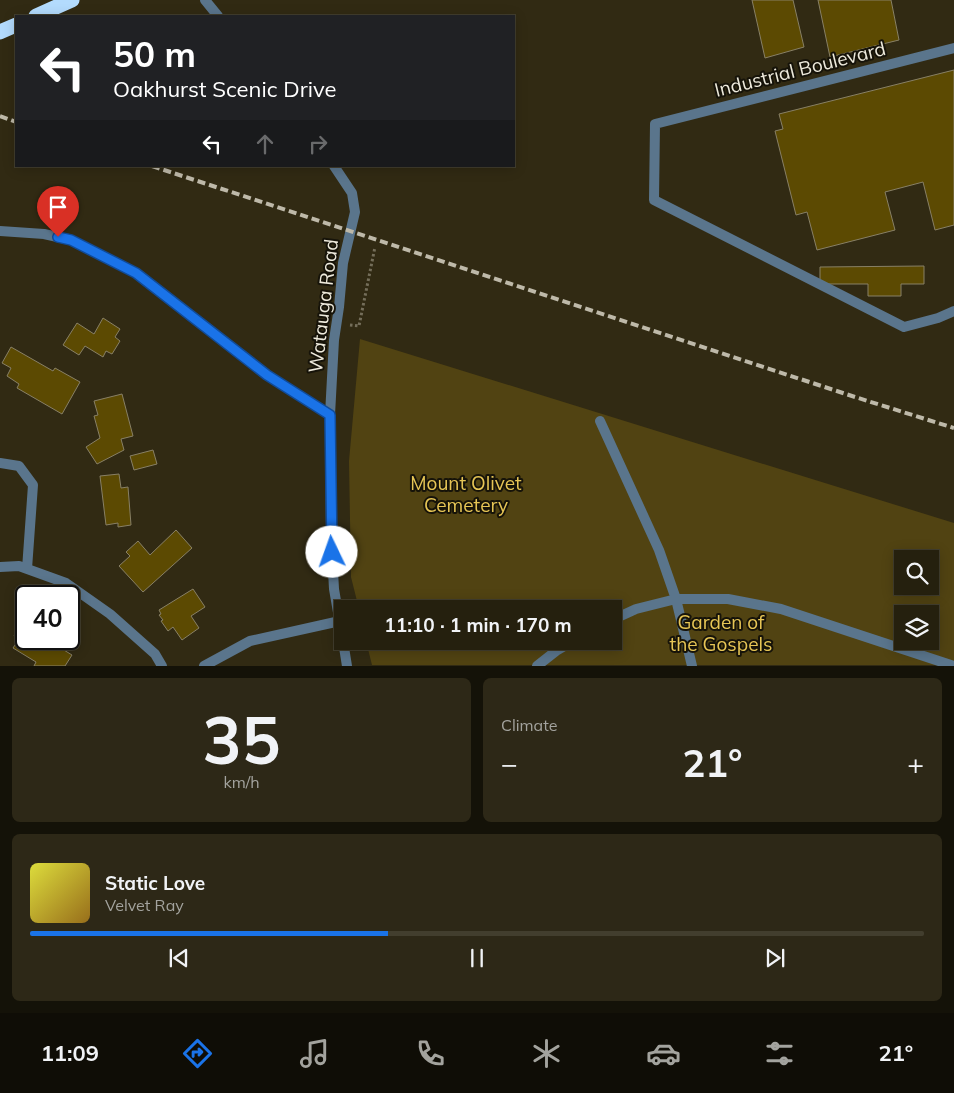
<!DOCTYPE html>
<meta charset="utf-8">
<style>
body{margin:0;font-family:Mulish,sans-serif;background:#2d2817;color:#f1f3f6;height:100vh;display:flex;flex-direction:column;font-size:19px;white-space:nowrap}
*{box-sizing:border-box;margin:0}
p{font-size:16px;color:#a3a39e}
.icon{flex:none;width:28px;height:28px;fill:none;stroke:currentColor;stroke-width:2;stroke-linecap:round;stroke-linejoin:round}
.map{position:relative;height:666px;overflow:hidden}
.side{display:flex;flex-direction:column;gap:12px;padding:12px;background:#141208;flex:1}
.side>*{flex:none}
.banner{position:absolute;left:15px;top:15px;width:500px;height:152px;border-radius:0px;box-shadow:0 2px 12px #0003,0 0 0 1px #423e2e;background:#202124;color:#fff;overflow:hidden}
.fabs{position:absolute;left:894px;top:550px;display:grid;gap:10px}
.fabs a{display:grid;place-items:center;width:45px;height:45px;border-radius:0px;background:#25200e;box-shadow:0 2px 12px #0003,0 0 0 1px #423e2e;font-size:25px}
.speed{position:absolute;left:15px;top:585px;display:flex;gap:10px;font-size:25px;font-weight:700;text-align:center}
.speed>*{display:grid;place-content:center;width:65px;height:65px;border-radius:50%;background:#25200e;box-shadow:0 2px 12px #0003,0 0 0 1px #423e2e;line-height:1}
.speed .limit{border:2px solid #111;border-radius:8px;background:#fff;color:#111}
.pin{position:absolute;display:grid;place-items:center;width:42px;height:42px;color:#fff;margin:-51px -21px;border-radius:50% 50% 50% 0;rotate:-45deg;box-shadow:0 0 5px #0007}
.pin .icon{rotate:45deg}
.me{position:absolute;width:55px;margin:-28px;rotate:357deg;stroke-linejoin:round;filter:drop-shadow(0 0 4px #0008)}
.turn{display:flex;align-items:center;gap:18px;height:105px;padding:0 15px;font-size:22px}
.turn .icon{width:65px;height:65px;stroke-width:2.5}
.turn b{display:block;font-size:35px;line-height:42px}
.lanes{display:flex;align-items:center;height:48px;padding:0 15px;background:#0003;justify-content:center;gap:25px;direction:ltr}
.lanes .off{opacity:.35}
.big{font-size:38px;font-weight:700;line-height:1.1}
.side .card{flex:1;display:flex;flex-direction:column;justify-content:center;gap:8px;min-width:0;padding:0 18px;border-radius:8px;background:#2d2817}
.side .dial{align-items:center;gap:0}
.dial b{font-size:65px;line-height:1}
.song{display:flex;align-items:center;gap:15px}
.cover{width:60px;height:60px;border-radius:8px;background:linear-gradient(135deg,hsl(60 70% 55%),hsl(40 70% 35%))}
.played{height:5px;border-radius:2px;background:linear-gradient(90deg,#1a73e8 40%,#423e2e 40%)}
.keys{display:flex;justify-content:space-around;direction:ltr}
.heat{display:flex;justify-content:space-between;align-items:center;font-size:28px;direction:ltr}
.side .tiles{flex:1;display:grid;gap:12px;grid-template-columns:1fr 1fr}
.card:last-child{grid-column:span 2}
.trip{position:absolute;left:334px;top:600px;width:288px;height:50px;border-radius:0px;background:#25200e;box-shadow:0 2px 12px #0003,0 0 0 1px #423e2e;font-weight:700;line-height:50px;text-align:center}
.menu{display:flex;height:80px;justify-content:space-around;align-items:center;background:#0f0d06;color:#a3a39e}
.menu .icon{width:35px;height:35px}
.menu .on{color:#1a73e8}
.menu b{font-size:22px;color:#f1f3f6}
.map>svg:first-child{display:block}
.green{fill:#514312;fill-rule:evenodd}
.building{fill:#5c4a02;stroke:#888066}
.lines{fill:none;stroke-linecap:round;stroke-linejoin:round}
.path{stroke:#746e5a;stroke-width:3;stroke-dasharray:2.5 2.5;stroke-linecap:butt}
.service{stroke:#5a758c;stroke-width:10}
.minor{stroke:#5a758c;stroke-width:10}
.tertiary{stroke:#5a758c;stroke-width:10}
.motorway{stroke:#b3dbfd;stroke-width:15}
.rail{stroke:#beb9a9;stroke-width:4;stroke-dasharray:8 4;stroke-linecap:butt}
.route-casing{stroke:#114b97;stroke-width:12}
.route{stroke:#1a73e8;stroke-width:9}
.labels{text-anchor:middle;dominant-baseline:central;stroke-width:4;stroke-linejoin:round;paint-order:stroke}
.street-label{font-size:19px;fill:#eeeadc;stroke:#161309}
.park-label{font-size:19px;fill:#e6c555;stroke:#161309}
</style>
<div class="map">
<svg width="954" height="666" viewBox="0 0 954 666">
<rect width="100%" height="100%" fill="#312a13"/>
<!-- green -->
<path class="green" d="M360,339L954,523V665H372L366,641H612V609H359L351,577L349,461ZM902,559H930V586H902ZM902,614H930V641H902Z"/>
<!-- building -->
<path class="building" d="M752,0H793L804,47L765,58Z
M818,0H891L899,40L830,57Z
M954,70V225L935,230L923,182L885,192L895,230L817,250L807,212L796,215L775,131L783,129L779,114Z
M924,266V284H901V296H868V284H820V267Z
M103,318L120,329L115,337L120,341L112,354L106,351L103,357L85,346L79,355L63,345L77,323L94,334Z
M11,347L53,371L55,368L80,382L62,414L17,388L19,384L7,376L11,368L2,363Z
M122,394L133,436L121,439L124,450L97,464L86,447L100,438L94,416L98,415L94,401Z
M153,450L157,464L134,470L130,456Z
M119,474L121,488L128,487L131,525L118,527V523L106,525L100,476Z
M176,530L192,548L143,592L119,566L130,556L126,552L138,541L150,555Z
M193,589L205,607L191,616L199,628L182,640L173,627L168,631L161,621L163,620L159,615L161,614L159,610Z
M21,625L26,628V639H43L47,641L49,639H51L61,645L59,647L72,655L65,666H34L36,662L13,648L19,639L14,636Z"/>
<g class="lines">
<!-- path -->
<path class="path" d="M350,325L359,326L375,247"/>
<!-- service -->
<path class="service" d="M954,48L655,124L654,200L904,327L938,318L954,311
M600,421L659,550L676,599L692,666
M612,620L636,609L676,599H728L781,609L954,666
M537,666L556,651L573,641"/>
<!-- minor -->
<path class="minor" d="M205,0L218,16
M330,415L334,340L339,307L343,263L355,212L352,193L334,166
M0,463L19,466L33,485L27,569
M0,567L19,566L66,583L110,614L155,654L162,666
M204,666L250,641L340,621"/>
<!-- tertiary -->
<path class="tertiary" d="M0,231L44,234L71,240L136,273L267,375L330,415L331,534L334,589L342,636
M343,641L347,666"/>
<!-- motorway -->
<path class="motorway" d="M36,16L72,0
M0,32L16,25"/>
<!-- rail -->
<path class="rail" d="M0,116L16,122
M152,166L855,397L954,428"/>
</g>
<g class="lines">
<defs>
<path id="route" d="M58,237L71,240L136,273L267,375L330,415L332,552"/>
</defs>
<!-- route casing -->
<use href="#route" class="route-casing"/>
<!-- route -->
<use href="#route" class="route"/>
</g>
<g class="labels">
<!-- street labels -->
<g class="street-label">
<text transform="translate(800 69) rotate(-14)">Industrial Boulevard</text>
<text transform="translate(323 306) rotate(-83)">Watauga Road</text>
</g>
<!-- park labels -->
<g class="park-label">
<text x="466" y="483">Mount Olivet<tspan x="466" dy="22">Cemetery</tspan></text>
<text x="721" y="622">Garden of<tspan x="721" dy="22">the Gospels</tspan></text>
</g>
</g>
</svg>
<div class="fabs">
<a><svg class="icon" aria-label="search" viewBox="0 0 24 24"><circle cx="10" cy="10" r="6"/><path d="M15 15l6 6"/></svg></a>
<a><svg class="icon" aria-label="layers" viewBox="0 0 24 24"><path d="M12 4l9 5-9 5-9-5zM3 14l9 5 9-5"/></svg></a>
</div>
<div class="speed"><div class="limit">40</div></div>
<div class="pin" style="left:58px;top:237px;background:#d93025"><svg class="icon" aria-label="arrive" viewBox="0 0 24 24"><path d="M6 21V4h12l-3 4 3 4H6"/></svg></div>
<svg class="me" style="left:332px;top:552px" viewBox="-20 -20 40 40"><circle r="19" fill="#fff"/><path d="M0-13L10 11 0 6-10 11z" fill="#1a73e8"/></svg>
<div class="trip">11:10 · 1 min · 170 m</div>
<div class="banner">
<div class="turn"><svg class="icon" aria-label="left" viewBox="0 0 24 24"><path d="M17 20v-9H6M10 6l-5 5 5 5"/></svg><div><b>50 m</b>Oakhurst Scenic Drive</div></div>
<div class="lanes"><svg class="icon" aria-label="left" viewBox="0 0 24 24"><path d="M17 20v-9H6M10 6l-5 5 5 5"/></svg><svg class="icon off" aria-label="ahead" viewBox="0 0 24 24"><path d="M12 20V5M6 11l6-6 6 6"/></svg><svg class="icon off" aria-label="right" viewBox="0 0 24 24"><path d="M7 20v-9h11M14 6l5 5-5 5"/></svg></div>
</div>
</div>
<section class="side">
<div class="tiles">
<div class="card dial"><b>35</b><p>km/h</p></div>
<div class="card"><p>Climate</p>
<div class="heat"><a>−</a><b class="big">21°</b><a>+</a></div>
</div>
<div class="card">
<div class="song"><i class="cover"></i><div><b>Static Love</b><p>Velvet Ray</p></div></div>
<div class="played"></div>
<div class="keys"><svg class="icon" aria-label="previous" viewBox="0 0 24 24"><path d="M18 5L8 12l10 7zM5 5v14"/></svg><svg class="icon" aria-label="pause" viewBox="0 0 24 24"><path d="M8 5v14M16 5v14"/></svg><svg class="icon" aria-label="next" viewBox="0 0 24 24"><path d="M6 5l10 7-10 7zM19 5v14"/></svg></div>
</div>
</div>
</section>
<nav class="menu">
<b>11:09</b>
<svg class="icon on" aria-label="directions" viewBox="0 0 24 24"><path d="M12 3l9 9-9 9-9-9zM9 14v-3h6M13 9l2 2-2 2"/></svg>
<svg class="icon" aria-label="music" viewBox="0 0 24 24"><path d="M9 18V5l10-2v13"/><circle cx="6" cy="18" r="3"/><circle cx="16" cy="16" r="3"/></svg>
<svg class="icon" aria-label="phone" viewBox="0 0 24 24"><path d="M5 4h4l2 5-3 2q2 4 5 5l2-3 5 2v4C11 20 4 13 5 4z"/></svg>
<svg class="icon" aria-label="climate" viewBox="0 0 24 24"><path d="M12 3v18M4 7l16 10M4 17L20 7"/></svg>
<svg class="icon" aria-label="car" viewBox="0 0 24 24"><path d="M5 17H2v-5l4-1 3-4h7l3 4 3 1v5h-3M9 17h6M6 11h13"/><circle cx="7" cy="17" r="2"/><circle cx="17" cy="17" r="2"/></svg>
<svg class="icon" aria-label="filters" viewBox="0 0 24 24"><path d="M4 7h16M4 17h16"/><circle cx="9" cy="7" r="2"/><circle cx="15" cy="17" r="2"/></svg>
<b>21°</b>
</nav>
